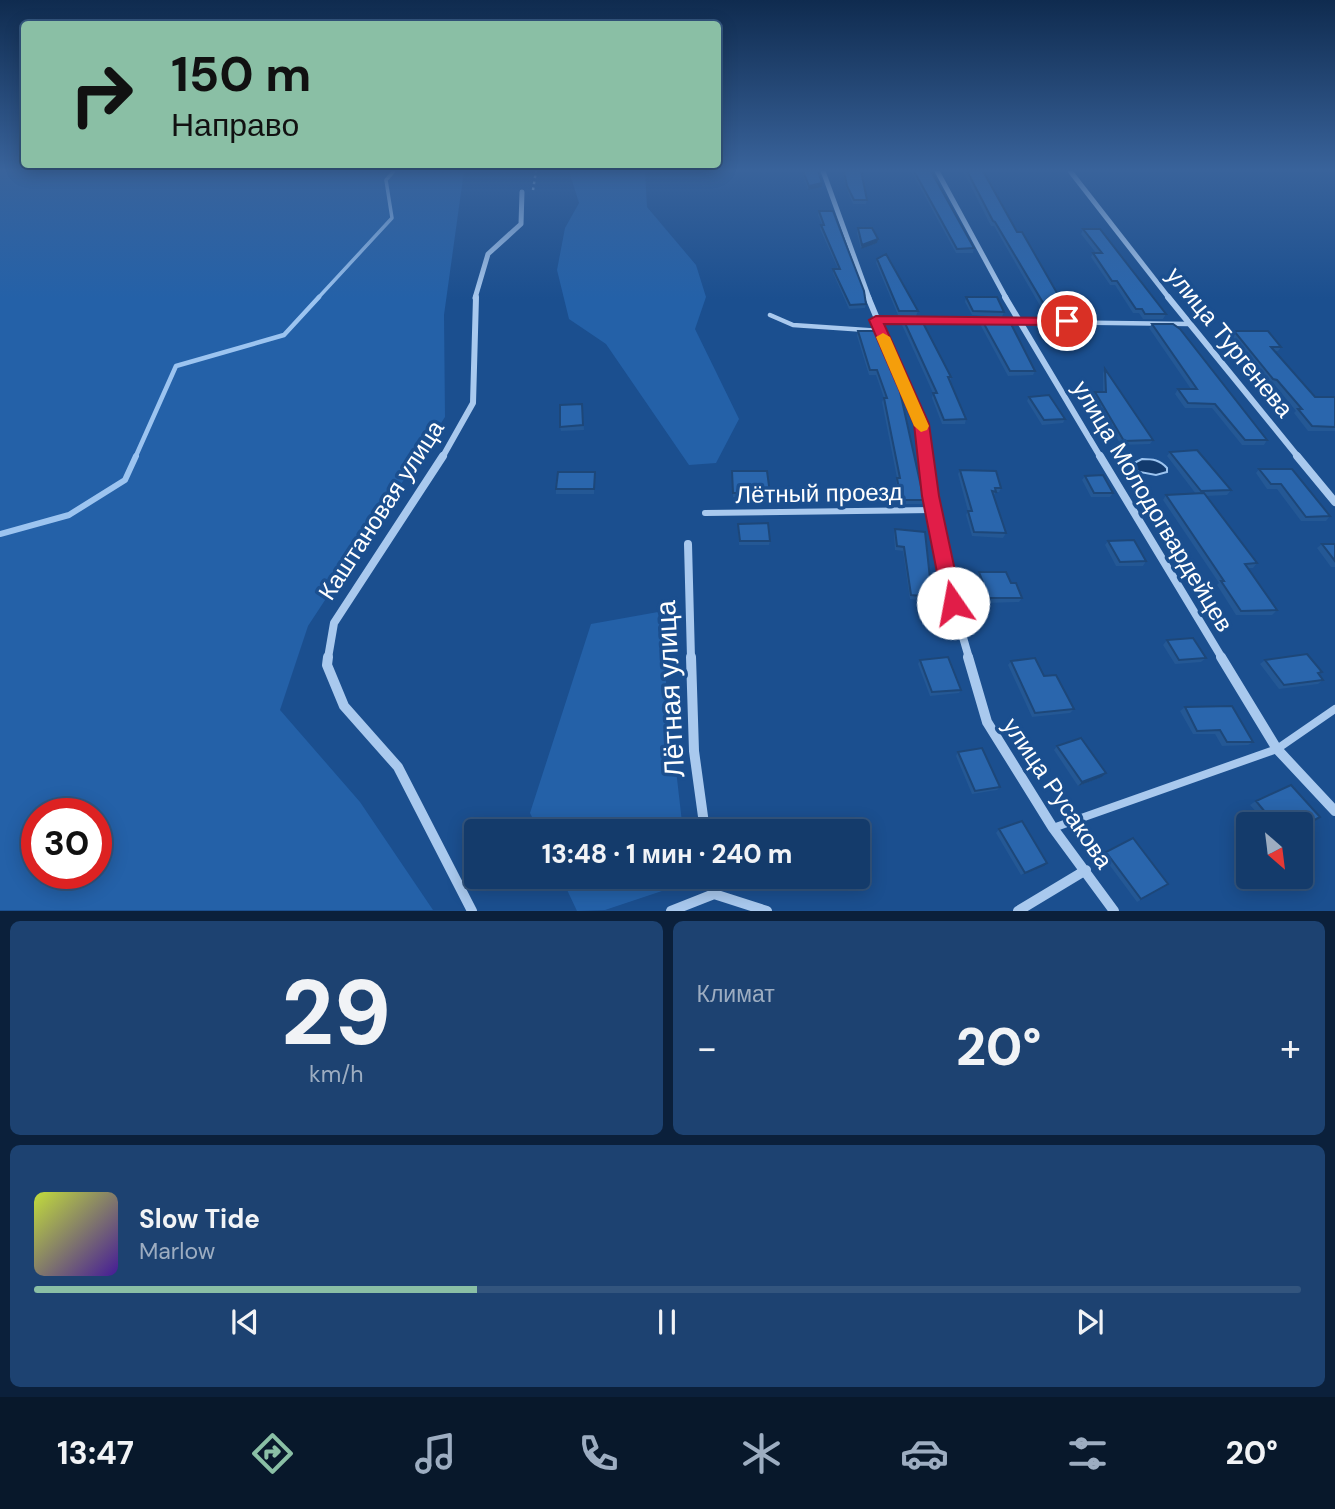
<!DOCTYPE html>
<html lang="ru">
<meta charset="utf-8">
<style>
body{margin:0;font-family:"DM Sans",sans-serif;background:#1d4271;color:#f1f3f6;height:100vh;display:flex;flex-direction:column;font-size:26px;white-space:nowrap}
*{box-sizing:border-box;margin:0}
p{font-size:23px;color:#9dadc1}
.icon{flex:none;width:38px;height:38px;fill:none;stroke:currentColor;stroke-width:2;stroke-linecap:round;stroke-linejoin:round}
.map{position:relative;height:911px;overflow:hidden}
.details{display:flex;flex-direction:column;gap:10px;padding:10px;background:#0b203b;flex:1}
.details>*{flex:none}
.hud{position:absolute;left:21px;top:21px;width:700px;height:147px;border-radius:7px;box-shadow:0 4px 18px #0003,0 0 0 2px #33557e;background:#8abfa5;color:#111;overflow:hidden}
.needle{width:46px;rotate:152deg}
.buttons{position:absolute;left:1236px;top:812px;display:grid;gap:14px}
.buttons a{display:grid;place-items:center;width:77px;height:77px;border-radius:7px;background:#143b6b;box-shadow:0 4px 18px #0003,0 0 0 2px #33557e;font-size:35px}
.speed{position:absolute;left:21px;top:798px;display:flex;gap:14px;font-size:35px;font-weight:700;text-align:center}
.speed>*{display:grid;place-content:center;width:91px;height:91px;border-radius:50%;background:#143b6b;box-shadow:0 4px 18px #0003,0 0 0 2px #33557e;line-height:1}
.speed .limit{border:10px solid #d22;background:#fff;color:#111}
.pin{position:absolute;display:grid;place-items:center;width:60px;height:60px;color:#fff;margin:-30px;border:4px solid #fff;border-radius:50%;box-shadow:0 2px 7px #0007}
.me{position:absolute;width:77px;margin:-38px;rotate:348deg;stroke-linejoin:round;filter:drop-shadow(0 0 5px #0008)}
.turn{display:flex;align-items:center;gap:24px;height:147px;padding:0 35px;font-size:32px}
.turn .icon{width:91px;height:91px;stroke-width:2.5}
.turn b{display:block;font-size:49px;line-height:60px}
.big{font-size:52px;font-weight:800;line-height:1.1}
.details .widget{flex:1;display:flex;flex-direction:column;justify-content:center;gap:10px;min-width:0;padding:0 24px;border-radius:10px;background:#1d4271}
.details .dial{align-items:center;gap:0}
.dial b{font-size:91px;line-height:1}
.song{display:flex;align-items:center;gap:21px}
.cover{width:84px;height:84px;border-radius:10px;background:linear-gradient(135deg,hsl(70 70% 55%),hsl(260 70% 35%))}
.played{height:7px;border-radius:4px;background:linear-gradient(90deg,#8abfa5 35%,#33557e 35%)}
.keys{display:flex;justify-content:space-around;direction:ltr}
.heat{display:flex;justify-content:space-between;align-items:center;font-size:38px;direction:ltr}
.details .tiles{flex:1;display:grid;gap:10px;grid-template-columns:1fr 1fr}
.widget:last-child{grid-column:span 2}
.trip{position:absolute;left:464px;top:819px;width:406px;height:70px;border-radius:7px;background:#143b6b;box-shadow:0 4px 18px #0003,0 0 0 2px #33557e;font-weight:800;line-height:70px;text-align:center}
.tab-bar{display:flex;height:112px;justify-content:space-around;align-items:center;background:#08182b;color:#9dadc1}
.tab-bar .icon{width:49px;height:49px}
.tab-bar .on{color:#8abfa5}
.tab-bar b{font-size:32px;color:#f1f3f6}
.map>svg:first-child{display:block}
.green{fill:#2461a8;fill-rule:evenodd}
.water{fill:#123a6d;stroke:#9cc4f0;stroke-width:2}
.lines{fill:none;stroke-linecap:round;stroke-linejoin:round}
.stream-far2{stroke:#9cc4f0;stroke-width:3.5}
.stream-far1{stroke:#9cc4f0;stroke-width:4.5}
.stream{stroke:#9cc4f0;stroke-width:6}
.path{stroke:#a9c9ee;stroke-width:2.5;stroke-dasharray:2.5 3.5;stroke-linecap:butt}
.service-far2{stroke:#a9c9ee;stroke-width:4.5}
.service-far1{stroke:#a9c9ee;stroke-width:6}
.service{stroke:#a9c9ee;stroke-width:8}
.minor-far3{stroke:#a9c9ee;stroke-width:5}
.minor-far2{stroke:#a9c9ee;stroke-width:6}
.minor-far1{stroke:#a9c9ee;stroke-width:8}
.minor{stroke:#a9c9ee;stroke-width:10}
.wall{fill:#245895}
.shaded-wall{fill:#1d4779}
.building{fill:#2a66ad;stroke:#1d4779;stroke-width:2}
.route{fill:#e11d48;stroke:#92132f;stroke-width:2}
.slow{fill:#f59e0b}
.labels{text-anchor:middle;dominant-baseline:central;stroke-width:7;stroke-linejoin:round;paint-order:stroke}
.street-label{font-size:24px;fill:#fff;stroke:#1b4f8f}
.near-street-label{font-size:28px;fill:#fff;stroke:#1b4f8f}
</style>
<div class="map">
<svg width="1335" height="911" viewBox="0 0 1335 911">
<rect width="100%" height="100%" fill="#1b4f8f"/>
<!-- green -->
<path class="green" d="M0,171H464L444,315L445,417L308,626L280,710L360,802L433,910H0ZM37,814H96V873H37Z
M569,171H645L647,207L696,265L706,297L695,329L739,419L716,463L689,465L606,344L569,319L557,270L565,228L579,203Z
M658,612L683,831H539L530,813L591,624Z
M561,877H688L689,882L605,910L577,911Z"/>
<!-- water -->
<path class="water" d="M1142,459C1153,459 1160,460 1167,468V472L1156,475L1129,470L1128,466Z"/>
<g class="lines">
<!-- stream-far2 -->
<path class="stream-far2" d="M318,298L392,218L386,180L394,171"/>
<!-- stream-far1 -->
<path class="stream-far1" d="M135,458L176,366L284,335L319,297"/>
<!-- stream -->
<path class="stream" d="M0,534L69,515L125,480L136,456"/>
<!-- path -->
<path class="path" d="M533,190L536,171"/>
<!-- service-far2 -->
<path class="service-far2" d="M770,315L793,325L881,331
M876,320L1189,324"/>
<!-- service-far1 -->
<path class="service-far1" d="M705,513L933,510"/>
<!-- service -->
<path class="service" d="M1053,828L1277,749L1335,709"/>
<!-- minor-far3 -->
<path class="minor-far3" d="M823,171L869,298
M937,171L1006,298
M1070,171L1169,298
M475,298L488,254L521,224L522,192"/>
<!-- minor-far2 -->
<path class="minor-far2" d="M868,297L921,424L926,458
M1005,297L1101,458
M1168,297L1299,458
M442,458L473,403L476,297"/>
<!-- minor-far1 -->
<path class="minor-far1" d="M925,456L953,603L969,658
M1100,456L1222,658
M1297,456L1335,502
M688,544L691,658
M328,658L334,623L443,456"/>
<!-- minor -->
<path class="minor" d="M328,657L327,665L344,706L398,767L472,911
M691,657L694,751L705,831
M968,657L987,722L1053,828L1114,911
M1221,657L1277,749L1335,811
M711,877L714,894
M671,911L714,894L767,911
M1018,911L1086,870"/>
</g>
<!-- wall -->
<path class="wall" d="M801,171H818L822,187L808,190Z
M842,171H861L867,200L866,204H853L847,190Z
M911,171H931L974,248L973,253H956Z
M963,171H983L1017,232L1065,307L1063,311H1043L994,226H991Z
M819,211L866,304L865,308L849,309L833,273V269H838L820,229L821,225H822L818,215Z
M858,228L877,243L861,249L857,233Z
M1083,229L1166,314L1163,319H1143L1139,313H1133L1115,285H1110L1091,257L1093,253H1096L1081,234Z
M877,259L918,311L916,316L898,315L876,263Z
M966,297L1004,312L1002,317L972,315L965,302Z
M904,321L951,377L950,382L966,419L965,424H942L932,398L933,393L902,325Z
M983,322L1035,371L1033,375L1008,376L981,326Z
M1152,324L1267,440L1264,445H1242L1212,408H1185L1175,394L1178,389H1191L1149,328Z
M858,331H879L924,500L922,504H899L896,483L897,478L882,402L884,398L876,375H869L857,336Z
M1234,331L1281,347L1278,351H1275L1315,397H1335V431H1308L1294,413L1296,411L1274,384H1270L1231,335Z
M1105,369L1153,440L1150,444L1121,445L1093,397L1095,392H1103V373Z
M1029,397L1065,419L1063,423L1042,425L1027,401Z
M582,404L584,430L561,431L560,427Z
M1170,452L1231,490L1227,495L1205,496L1257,563L1253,568H1248L1277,610L1272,615H1236L1217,585L1219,583L1163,500L1166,495L1196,494L1167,456Z
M1259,469L1330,516L1326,521H1301L1277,489H1267L1256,473Z
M960,470L1001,488L999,492H996L993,496L1006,533L1003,538L972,536L966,515L968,511L958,474Z
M732,471L770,493L769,497H733Z
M595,472L594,494H556V489Z
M1085,476L1113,493L1110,497H1091L1082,480Z
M738,524L770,541L769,545H739Z
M895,529L932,597L931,601L910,599L903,551L895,550L894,534Z
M1108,541L1146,561L1143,566H1116L1105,545Z
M1322,544H1335V567H1331L1317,548Z
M979,572L1022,598L1019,602L986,603L977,577Z
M1167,640L1206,658L1201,662L1175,664L1163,645Z
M920,660L961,690L959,693L930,696L918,664Z
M1265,660L1322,672L1319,674L1323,680L1318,684L1279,689L1260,664Z
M1011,661L1044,676L1074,709L1070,713L1032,717L1008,665Z
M1185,707L1253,742L1248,745L1222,746L1215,734H1193L1180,711Z
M1057,746L1106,773L1102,777L1078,786L1054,750Z
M958,752L1000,787L997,790L972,794L956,756Z
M1256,801L1300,824H1267L1250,805Z
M999,829L1044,866L1021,875L996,833Z
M1106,852L1168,884L1137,902L1102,855Z"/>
<!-- shaded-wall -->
<path class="shaded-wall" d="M822,183V187L808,190L809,186Z
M878,239L877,243L861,249L862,245Z
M1106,773L1102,777L1078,786L1082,782Z
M1047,863L1044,866L1021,875L1025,873Z"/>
<!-- building -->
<path class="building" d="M803,171H818L822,183L809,186Z
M844,171H861L867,200H854L847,186Z
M914,171H931L974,248L957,249Z
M967,171H983L1017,232H1022L1065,307L1045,306L995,222L993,221Z
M819,211H833L864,291L866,304L850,305L833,269H840L821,225H824Z
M858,228H872L878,239L862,245Z
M1083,229H1100L1166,314H1145L1142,309H1136L1117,281H1112L1093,253H1102Z
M886,254L918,311H899L877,259Z
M966,297H997L1004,312L973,311Z
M904,321H922L951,377H948L966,419L944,420L933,393H937Z
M983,322H1010L1035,371H1010Z
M1152,324H1173L1180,329L1267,440H1245L1215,404L1188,403L1178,389H1197Z
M858,331H879L881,336L897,378L924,500H901L897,478H900L884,398H887L877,370H870Z
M1234,331H1268L1281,347H1271L1315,397H1335V427L1312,426L1298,409H1302L1277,380L1273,379Z
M1105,369L1153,440L1124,441L1095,392H1106Z
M1049,395L1065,419L1044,420L1029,397Z
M582,404L583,425L560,427V405Z
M1197,450L1231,490L1201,491L1170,452Z
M1259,469H1292L1330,516L1306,517L1281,484H1271Z
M960,470L996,471L1001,488H995L996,492L992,491L1006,533L974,532L968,511H972Z
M732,471H767L770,493H733Z
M558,472H595L594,489H556Z
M1103,475L1113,493H1094L1085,476Z
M1204,493L1257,563L1245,564L1277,610L1241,611L1221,581H1224L1166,495Z
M768,523L770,541H740L738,524Z
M895,529L925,532L932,597L911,595L904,547L897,546Z
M1134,540L1146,561L1120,562L1108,541Z
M1322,544H1335V561Z
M979,572H1006L1011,583H1016L1022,598H989Z
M1193,638L1206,658L1179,660L1167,640Z
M1307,654L1322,672L1318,673L1323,680L1284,685L1265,660Z
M948,657L961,690L932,692L920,660Z
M1035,658L1044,676L1056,675L1074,709L1035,713L1011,661Z
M1232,706L1253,742H1227L1220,730L1197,731L1185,707Z
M1081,738L1106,773L1082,782L1057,746Z
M982,748L1000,787L975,791L958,752Z
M1291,785L1320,817L1300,828V824H1275L1256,801Z
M1022,821L1047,863L1025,873L999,829Z
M1133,838L1168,884L1141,899L1106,852Z"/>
<!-- sky -->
<linearGradient id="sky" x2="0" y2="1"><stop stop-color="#0f2b4f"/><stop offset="0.57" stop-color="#39639b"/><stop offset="1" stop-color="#39639b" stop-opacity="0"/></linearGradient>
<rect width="1335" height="299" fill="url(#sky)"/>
<!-- route -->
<path class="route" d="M876,316L1067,318L1073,321L1067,325L884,324L929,424L939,496L962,603L959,609L953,612L946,609L943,603L922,496L914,424L869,320Z"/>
<!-- slow -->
<path class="slow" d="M883,333L890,337L929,426L927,430L921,432L914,426L876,337Z"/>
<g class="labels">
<!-- street labels -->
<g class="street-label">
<text transform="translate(1230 342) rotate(51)">улица Тургенева</text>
<text transform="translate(819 493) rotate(-1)">Лётный проезд</text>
<text transform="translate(1153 506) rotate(59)">улица Молодогвардейцев</text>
<text transform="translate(381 510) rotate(-57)">Каштановая улица</text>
<text transform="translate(1058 793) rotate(56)">улица Русакова</text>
</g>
<!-- near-street labels -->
<g class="near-street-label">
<text transform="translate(670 689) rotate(-93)">Лётная улица</text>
</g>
</g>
</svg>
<div class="buttons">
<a><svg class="needle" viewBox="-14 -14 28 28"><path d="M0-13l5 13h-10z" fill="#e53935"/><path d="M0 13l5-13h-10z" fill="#9dadc1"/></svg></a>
</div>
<div class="speed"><div class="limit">30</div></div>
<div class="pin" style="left:1067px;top:321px;background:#d93025"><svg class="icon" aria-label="arrive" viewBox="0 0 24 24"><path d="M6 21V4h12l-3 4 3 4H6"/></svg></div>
<svg class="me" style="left:953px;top:603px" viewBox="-20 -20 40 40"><circle r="19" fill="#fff"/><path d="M0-13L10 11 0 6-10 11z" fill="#e11d48"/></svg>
<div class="trip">13:48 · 1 мин · 240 m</div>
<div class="hud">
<div class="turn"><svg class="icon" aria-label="right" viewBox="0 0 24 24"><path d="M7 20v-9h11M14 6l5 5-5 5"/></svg><div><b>150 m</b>Направо</div></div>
</div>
</div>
<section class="details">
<div class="tiles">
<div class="widget dial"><b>29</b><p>km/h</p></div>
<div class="widget"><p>Климат</p>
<div class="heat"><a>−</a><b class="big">20°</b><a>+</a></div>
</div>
<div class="widget">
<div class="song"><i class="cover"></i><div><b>Slow Tide</b><p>Marlow</p></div></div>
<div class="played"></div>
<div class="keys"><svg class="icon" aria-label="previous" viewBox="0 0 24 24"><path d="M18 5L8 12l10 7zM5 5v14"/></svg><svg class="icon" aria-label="pause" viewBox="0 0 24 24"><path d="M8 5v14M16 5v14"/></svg><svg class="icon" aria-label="next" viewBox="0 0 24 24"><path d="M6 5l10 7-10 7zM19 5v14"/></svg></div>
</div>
</div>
</section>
<nav class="tab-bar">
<b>13:47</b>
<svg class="icon on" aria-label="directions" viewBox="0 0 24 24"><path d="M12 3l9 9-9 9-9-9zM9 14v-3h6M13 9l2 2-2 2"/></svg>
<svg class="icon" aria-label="music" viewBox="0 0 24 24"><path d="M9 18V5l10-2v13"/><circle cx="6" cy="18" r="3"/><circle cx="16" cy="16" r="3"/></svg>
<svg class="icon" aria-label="phone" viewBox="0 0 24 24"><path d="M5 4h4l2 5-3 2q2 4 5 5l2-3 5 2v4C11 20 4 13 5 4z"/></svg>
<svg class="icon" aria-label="climate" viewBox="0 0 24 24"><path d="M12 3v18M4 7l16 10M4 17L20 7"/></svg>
<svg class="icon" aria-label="car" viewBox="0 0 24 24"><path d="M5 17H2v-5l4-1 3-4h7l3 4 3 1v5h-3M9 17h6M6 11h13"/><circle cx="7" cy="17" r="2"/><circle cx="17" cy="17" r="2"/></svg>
<svg class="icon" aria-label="filters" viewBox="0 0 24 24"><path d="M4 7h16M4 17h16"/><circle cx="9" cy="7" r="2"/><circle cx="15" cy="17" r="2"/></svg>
<b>20°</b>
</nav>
